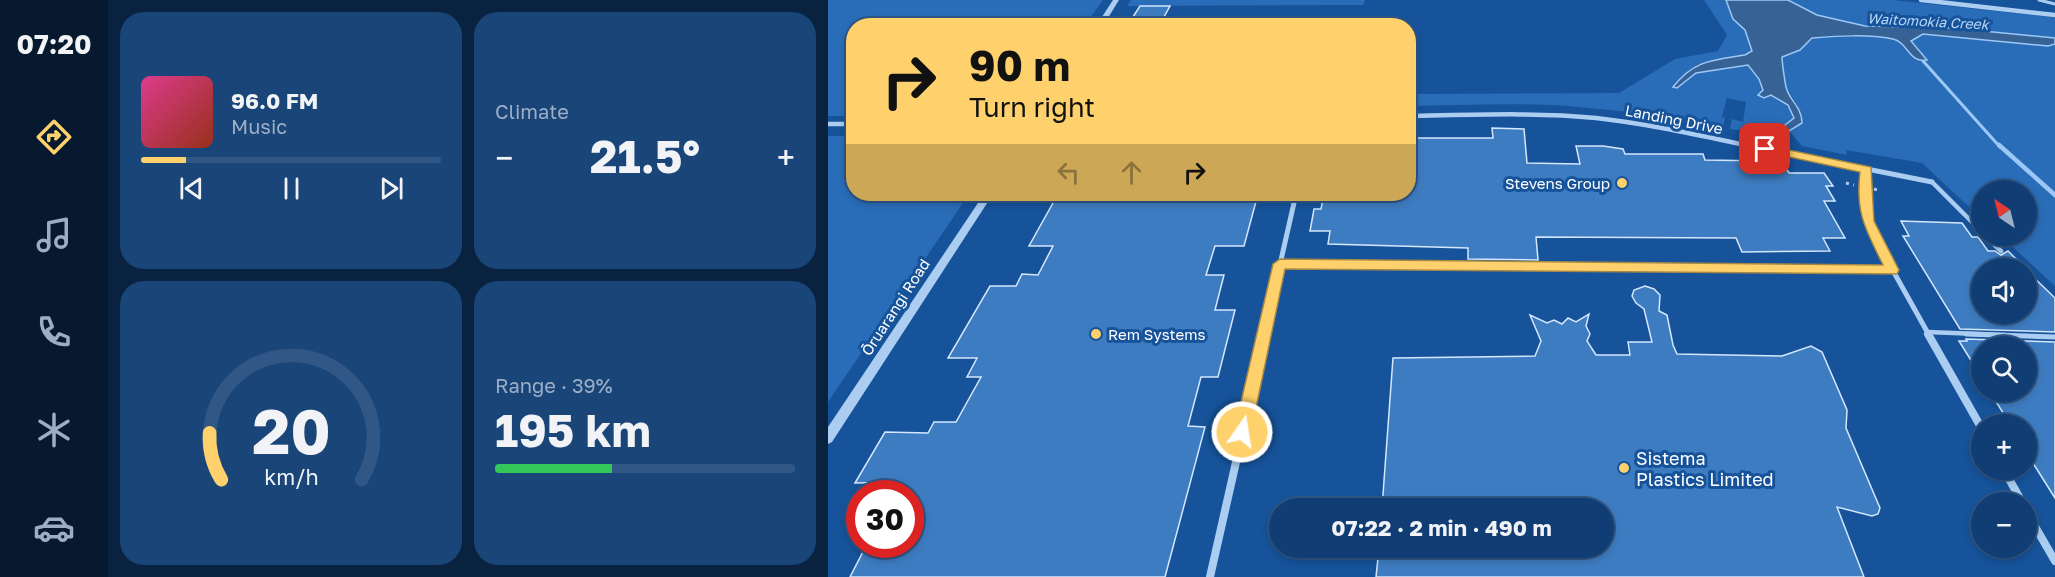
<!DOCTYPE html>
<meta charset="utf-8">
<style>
body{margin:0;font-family:"Golos Text",sans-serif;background:#194579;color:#f1f3f6;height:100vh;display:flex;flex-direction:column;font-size:22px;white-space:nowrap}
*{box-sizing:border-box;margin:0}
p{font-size:20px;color:#9caec5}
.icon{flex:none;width:33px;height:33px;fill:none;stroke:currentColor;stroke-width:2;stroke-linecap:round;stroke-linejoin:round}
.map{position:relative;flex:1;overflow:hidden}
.details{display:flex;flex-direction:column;gap:12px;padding:12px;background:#092240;width:720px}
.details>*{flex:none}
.hud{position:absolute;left:18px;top:18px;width:570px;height:183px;border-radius:24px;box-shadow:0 3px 9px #0003,0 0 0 2px #305786;background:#ffd16c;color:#111;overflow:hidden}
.needle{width:39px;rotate:325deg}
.controls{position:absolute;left:1143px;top:180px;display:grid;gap:12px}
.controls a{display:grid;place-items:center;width:66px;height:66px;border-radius:50%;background:#103e74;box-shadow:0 3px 9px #0003,0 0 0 2px #305786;font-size:30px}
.speed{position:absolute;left:18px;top:480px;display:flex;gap:12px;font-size:30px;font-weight:700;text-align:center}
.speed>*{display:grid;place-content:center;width:78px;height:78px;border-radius:50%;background:#103e74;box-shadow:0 3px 9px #0003,0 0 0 2px #305786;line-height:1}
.speed .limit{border:9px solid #d22;background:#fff;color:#111}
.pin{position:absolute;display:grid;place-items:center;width:51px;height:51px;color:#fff;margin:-26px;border-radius:12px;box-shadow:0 3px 9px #0006}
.me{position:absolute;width:66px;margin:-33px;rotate:13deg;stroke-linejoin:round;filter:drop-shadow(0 0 4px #0008)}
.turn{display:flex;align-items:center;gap:21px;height:126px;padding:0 24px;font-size:27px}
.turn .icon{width:78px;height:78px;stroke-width:2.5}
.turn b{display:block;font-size:42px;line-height:51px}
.lanes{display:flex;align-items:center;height:57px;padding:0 24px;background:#0003;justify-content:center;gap:30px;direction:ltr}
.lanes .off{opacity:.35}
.big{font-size:45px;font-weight:700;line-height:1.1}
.details .card{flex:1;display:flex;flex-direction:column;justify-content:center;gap:9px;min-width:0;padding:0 21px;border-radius:24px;background:#194579}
.details .dial{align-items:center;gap:0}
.dial svg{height:156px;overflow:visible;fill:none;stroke:#305786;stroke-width:7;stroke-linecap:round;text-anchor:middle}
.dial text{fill:#f1f3f6;stroke:none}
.song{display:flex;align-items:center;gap:18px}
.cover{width:72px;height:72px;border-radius:9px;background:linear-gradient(135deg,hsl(330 70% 55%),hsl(10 70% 35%))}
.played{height:6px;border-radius:3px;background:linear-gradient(90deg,#ffd16c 15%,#305786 15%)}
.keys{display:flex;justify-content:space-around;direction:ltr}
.heat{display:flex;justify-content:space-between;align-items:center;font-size:33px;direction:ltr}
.charge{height:9px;border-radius:4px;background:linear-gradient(90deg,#34c759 39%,#305786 0)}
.details .tiles{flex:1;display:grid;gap:12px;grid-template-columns:repeat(2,1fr)}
.trip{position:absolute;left:441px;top:498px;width:345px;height:60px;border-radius:30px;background:#103e74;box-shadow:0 3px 9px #0003,0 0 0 2px #305786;font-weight:700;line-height:60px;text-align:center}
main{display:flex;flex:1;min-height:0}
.dock{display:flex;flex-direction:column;width:108px;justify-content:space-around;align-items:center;background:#06192e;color:#9caec5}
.dock .icon{width:42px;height:42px}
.dock .selected{color:#ffd16c}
.dock b{font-size:27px;color:#f1f3f6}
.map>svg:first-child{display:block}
.green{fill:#296db8}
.water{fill:#376296;stroke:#9dc8f5;stroke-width:1.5}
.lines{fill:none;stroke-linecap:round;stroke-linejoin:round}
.stream-far1{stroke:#9dc8f5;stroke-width:3}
.stream{stroke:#9dc8f5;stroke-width:4.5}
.building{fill:#3e7cc1;stroke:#d3e7fd;stroke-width:1.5}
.path{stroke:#abcdf2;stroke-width:3;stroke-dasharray:3 4.5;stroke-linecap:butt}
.service-far2{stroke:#abcdf2;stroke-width:3}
.service-far1{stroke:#abcdf2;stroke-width:4.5}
.service{stroke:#abcdf2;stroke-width:5}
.minor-far2{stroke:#abcdf2;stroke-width:4.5}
.minor-far1{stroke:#abcdf2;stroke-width:5}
.minor{stroke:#abcdf2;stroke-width:8}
.tertiary{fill:#abcdf2;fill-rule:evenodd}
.route{fill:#ffd16c;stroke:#a68846;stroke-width:1.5}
.poi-dot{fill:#ffd16c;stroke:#16539a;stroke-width:2}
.labels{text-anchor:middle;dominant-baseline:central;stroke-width:6;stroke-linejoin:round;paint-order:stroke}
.far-water-label{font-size:14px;font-style:italic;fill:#b7d7f9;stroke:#16539a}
.street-label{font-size:15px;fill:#fff;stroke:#16539a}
.poi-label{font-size:15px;fill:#fff;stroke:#16539a;text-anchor:end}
.near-poi-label{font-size:18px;fill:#fff;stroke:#16539a;text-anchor:start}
</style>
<main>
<nav class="dock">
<b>07:20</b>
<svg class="icon selected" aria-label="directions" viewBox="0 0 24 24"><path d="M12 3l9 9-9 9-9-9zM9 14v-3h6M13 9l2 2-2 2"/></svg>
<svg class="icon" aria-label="music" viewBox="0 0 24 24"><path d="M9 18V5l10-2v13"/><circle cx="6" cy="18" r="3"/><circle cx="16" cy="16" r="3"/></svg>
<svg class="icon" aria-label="phone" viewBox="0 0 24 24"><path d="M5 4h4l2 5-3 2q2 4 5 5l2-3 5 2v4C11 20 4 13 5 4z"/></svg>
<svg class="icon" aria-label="climate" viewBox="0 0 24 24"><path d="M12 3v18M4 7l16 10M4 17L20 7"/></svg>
<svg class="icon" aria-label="car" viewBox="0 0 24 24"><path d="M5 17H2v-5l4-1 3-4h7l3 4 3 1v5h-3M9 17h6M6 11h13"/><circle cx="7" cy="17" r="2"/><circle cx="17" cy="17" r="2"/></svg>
</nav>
<section class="details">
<div class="tiles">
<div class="card">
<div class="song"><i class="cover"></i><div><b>96.0 FM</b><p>Music</p></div></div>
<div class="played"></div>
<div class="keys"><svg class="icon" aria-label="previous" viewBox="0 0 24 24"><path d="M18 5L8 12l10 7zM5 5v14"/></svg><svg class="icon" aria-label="pause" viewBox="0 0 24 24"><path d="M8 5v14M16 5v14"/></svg><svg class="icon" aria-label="next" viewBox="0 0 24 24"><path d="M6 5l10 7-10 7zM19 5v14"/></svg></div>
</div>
<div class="card"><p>Climate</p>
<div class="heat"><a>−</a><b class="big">21.5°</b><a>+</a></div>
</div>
<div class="card dial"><svg viewBox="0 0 100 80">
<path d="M14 69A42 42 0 1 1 86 69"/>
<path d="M14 69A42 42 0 0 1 8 45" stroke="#ffd16c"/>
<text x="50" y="56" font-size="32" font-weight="700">20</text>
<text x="50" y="72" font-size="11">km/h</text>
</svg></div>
<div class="card"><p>Range · 39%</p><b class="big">195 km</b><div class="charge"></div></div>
</div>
</section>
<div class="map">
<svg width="1227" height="577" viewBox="0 0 1227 577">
<rect width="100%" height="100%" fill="#16539a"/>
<!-- green -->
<path class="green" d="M0,0H275L257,25L26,26L25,116H0Z
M303,0H537L535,5H520L299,6Z
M876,0H898L905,19L917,30L924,51L917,55L870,65L850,88L868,73L920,65L931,79L935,90L930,95L936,98L943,95C954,100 962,106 966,118L957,125V128C938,122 920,133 902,129L904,119L915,122L918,102L899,98L894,117L897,118L895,128C847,118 799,111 750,107C694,102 637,105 581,106L580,94L791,93L847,59L890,51L899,35Z
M960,0H1064L1223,17L1227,18V38L1124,28L1037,26L989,15Z
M1095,34L1220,46L1227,44V286L1173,236H1198V190H1154L1153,218L1094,163L1018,150L1019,155L974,146L961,131L970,106L958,87L954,57L972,50L984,38C1001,37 1061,33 1073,43C1077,47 1081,53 1085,57L1090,48L1083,41Z
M0,136H25L26,194H141L0,402Z"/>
<!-- water -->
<path class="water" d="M898,0H960L989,15L1037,26L1124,28L1227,38V44L1220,46L1095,34L1083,41L1099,60C1081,64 1080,42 1065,39C1039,34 1010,36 984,38L972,50L954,57C954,63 957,82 958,87C961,100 974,107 974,123L961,131L957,129V125L966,118L960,105L943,95L936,98L930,95L935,90L931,79L920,65L868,73L849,88L845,87C866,60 885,60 917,55L924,51L917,30L905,19Z"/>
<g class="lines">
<!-- stream-far1 -->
<path class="stream-far1" d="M1095,61L1172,147"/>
<!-- stream -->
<path class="stream" d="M1171,145L1227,195"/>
</g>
<!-- building -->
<path class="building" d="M312,6H342L331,26H299Z
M664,128L696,129L699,163L752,164L748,146H775L795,149L797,154H875L877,160L940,161L956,165L961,173H996L1005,186H998L1007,201H996L1017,238H995L1002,251L914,252L908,238L708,237L710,260L640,259V248L500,244L502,231H482L486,209H493L496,194H580V138H665Z
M230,194H430L416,246H387L378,275H396L387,310H407L390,377H373L360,426L377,427L337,577H22L39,544H82V494H66L72,482L27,483L57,432L100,433L106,422H128L153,377H139L149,358H120L162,286H188L194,274L210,275L225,246H201Z
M1073,221L1134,223L1144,237H1150L1160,251H1167L1173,255L1180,251L1197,268H1154V314H1198V270L1227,298V332L1132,329L1075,236H1081Z
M817,286L826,289L832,295L831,311L839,315L845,345L849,354L954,356L983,346L994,352L1019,410L1018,428L1052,508L1050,514L1044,516L1009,507L1036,577H548L551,548H776V508H554L565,358L707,356L713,341L702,315L719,323L726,320L734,324L740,318L748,322L761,314L758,326L762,334L759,341L768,355H802L800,342H824L816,309L808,303L804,296L806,290Z
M1138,339L1227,342V498L1198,452V424H1182L1162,392H1198V346H1154V378L1131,341H1139Z"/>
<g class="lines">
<!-- path -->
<path class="path" d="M1018,183L1026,185
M1046,189L1053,191"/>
<!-- service-far2 -->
<path class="service-far2" d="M1211,0L1227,4"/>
<!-- service-far1 -->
<path class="service-far1" d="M1104,182L1154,232
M1157,236L1173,251
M452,264L1065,270
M1099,332L1177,335"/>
<!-- service -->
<path class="service" d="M1138,334L1227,337"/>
<!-- minor-far2 -->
<path class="minor-far2" d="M1093,0L1227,15
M580,116C642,115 706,112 768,118C822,124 874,136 927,147
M0,124H26"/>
<!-- minor-far1 -->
<path class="minor-far1" d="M919,145L1104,182
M1038,170V208L1045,235L1101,335
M436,335L468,194"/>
<!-- minor -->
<path class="minor" d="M1100,334L1154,429
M1176,470L1194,502
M1198,511L1227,561
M382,577L437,334"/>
<!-- tertiary -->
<path class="tertiary" d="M285,0H291L275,26H268Z
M156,194H165L4,442L0,444V427Z"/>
</g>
<!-- route -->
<path class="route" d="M937,145L1043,167L1046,221L1071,270L1069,274L457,269L423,432L420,438L414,440L409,438L406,432L445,264L452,259L1055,265C1038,230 1027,213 1032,172L933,151L932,149Z"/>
<!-- markers -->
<g class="poi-dot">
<circle cx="794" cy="183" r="6"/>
<circle cx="268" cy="334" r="6"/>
<circle cx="796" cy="468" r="6"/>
</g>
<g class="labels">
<!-- far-water labels -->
<g class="far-water-label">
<text transform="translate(1100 21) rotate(3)">Waitomokia Creek</text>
</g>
<!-- street labels -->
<g class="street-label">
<text transform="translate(846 119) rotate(11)">Landing Drive</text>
<text transform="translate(67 307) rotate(-57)">Ōruarangi Road</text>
</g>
<!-- poi labels -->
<g class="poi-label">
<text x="782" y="183">Stevens Group</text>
<text x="280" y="334" text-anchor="start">Rem Systems</text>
</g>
<!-- near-poi labels -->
<g class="near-poi-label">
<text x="808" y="458">Sistema<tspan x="808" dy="21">Plastics Limited</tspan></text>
</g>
</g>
</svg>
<div class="controls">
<a><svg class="needle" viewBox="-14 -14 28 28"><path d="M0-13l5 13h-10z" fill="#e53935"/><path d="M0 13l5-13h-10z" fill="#9caec5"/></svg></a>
<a><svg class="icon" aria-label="sound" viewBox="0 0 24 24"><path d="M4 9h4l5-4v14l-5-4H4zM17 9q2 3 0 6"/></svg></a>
<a><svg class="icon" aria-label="search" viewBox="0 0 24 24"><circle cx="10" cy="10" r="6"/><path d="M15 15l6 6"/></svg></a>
<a>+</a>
<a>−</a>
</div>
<div class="speed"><div class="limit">30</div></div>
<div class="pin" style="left:937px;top:149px;background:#d93025"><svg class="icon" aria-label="arrive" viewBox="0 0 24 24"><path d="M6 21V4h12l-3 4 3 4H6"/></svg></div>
<svg class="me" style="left:414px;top:432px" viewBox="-20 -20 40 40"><circle r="17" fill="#ffd16c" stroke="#fff" stroke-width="3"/><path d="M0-11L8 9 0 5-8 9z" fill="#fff"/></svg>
<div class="trip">07:22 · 2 min · 490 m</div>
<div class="hud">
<div class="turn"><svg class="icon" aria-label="right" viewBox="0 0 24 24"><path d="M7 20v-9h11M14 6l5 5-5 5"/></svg><div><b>90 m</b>Turn right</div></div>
<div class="lanes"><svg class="icon off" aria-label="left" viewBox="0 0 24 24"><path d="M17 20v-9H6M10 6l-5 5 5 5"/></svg><svg class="icon off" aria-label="ahead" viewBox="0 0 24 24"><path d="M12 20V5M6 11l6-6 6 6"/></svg><svg class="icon" aria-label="right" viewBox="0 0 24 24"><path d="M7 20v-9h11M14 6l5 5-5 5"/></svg></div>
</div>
</div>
</main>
